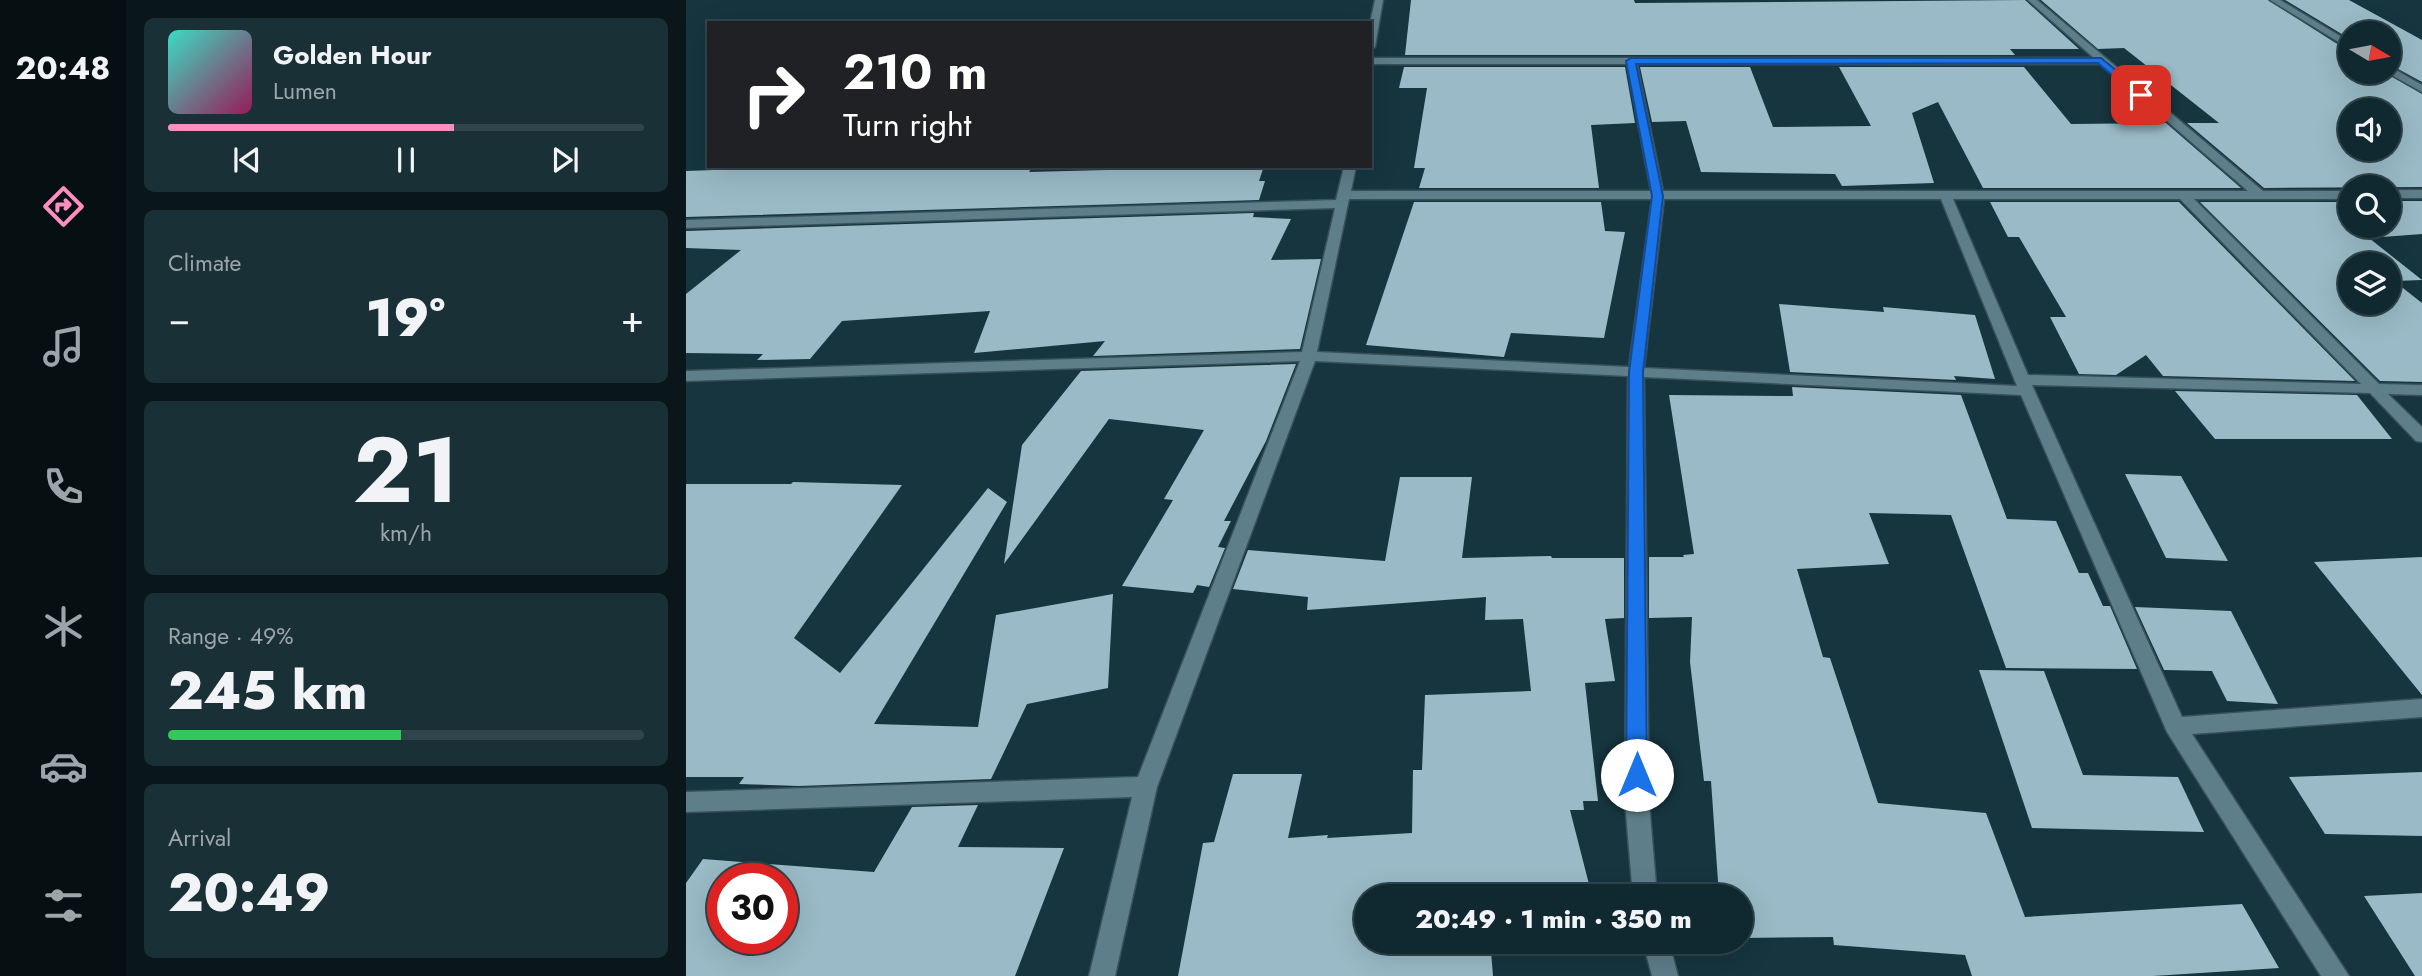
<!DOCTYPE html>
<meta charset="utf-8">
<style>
body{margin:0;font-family:Jost,sans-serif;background:#193037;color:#f1f3f6;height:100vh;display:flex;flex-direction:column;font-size:26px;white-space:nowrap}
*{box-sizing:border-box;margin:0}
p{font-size:23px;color:#9ca6aa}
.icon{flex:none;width:38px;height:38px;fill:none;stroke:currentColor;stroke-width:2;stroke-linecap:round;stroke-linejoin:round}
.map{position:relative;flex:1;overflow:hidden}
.panel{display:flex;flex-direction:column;gap:18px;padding:18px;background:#09161a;width:560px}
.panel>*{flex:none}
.top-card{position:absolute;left:21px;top:21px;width:665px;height:147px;border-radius:0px;box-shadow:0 7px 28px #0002,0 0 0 2px #30444b;background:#202124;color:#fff;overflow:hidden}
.needle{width:46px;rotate:100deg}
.controls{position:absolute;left:1652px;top:21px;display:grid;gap:14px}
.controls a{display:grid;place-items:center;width:63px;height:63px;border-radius:50%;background:#10282f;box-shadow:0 7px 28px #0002,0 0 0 2px #30444b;font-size:35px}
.speed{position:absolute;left:21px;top:863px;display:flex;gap:14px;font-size:35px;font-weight:700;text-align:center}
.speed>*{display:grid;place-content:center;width:91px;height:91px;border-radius:50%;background:#10282f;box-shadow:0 7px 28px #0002,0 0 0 2px #30444b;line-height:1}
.speed .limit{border:10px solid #d22;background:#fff;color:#111}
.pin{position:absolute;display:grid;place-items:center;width:60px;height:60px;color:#fff;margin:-30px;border-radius:14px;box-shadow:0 4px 10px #0006}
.me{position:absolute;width:77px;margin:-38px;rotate:0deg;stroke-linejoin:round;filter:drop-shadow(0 0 5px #0008)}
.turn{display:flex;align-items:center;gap:24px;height:147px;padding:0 21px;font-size:32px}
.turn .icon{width:91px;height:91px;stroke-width:2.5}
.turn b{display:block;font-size:49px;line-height:60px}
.big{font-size:52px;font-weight:800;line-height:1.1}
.panel .tile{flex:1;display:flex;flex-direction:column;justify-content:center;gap:10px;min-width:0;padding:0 24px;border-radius:10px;background:#193037}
.panel .dial{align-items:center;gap:0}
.dial b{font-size:91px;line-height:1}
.song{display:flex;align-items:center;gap:21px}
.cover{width:84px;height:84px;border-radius:10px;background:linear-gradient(135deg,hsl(170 70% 55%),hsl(330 70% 35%))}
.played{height:7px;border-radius:4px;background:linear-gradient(90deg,#fe8ebe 60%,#30444b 60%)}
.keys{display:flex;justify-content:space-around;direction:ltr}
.heat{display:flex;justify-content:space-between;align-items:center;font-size:38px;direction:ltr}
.charge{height:10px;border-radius:5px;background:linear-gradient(90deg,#34c759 49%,#30444b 0)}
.trip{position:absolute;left:668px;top:884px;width:399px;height:70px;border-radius:35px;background:#10282f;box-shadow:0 7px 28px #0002,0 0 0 2px #30444b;font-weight:800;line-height:70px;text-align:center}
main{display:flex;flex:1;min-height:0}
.tabs{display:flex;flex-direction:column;width:126px;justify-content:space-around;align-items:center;background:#061013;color:#9ca6aa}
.tabs .icon{width:49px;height:49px}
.tabs .selected{color:#fe8ebe}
.tabs b{font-size:32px;color:#f1f3f6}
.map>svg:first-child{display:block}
.building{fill:#99bac6;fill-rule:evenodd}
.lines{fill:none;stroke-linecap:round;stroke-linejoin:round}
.minor-casing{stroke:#375059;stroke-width:3}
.minor{fill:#5e7e8a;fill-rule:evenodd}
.route{fill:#1a73e8;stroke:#114b97;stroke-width:2}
</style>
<main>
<nav class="tabs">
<b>20:48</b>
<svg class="icon selected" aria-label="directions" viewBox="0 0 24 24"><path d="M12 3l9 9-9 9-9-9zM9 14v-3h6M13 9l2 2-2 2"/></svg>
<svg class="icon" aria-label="music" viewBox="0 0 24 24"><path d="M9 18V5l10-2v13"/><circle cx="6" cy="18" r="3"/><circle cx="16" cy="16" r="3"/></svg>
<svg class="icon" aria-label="phone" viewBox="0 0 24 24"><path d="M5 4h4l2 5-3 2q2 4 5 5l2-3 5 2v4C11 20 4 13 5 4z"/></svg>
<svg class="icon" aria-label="climate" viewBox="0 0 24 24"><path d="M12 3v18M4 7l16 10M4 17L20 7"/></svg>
<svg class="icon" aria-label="car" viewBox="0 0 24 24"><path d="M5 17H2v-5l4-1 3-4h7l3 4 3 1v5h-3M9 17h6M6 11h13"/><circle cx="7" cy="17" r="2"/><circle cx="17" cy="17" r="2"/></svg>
<svg class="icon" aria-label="filters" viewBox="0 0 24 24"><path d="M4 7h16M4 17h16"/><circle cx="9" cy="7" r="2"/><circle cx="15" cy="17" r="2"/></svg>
</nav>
<section class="panel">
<div class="tile">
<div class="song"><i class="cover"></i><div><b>Golden Hour</b><p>Lumen</p></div></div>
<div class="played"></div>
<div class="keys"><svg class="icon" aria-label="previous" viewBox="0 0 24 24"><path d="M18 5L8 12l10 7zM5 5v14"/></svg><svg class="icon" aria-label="pause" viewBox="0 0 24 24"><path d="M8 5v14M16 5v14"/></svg><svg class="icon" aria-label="next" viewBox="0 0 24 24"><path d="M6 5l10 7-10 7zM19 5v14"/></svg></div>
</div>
<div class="tile"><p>Climate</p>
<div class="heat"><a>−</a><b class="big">19°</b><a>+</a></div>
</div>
<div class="tile dial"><b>21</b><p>km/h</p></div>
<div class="tile"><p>Range · 49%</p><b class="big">245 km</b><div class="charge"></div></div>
<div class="tile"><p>Arrival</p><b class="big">20:49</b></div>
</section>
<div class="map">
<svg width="1736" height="976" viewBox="0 0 1736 976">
<rect width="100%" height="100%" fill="#16353f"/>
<!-- building -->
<path class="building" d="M725,0H948L949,3L1339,0L1393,49H1324L1329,55H719Z
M1355,0H1582L1664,52V72H1698L1736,94V187L1578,188L1501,123H1533L1438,48L1412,49ZM1664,110H1703V149H1664Z
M1599,0H1663L1736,40V82L1703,64V33H1664V39Z
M718,67H939L949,123L905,125L913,188H733L739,168H728L741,88H713Z
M954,67H1064L1087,127L1185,126L1153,67H1338L1385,124L1480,123L1555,188H1297L1252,102L1226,113L1248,183L1156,186L1149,174L1015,172L1000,121L966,122Z
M148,166H347L343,172L578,166L573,181H579L573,200L0,217V171Z
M1703,201H1736V234L1683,238L1736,280L1708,281L1736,303V382L1694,381L1514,202H1664V226H1703ZM1664,264H1703V303H1664Z
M728,202H915L919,231L939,232L918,338L825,333L818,357L680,345Z
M1304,202H1493L1669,381L1477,376L1460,355L1430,375L1393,374L1364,317H1380L1333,237H1322Z
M568,213L567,217L605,219L585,260L635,259L614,349L407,356L419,341L288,353L304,311L156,321L124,359L71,360L77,354L0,353V294L55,250L0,248V231Z
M1093,304L1198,312L1197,307L1289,315L1309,379L1268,376L1270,380L1104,372Z
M610,364L580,441L538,521H545L532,547L539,548L523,587L511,585L507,593L436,586L487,500L478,499L518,430L423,419L318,564L336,445L395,371Z
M1106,387L1275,395L1321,519L1370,521L1393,573H1402L1417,606H1424L1451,669L1320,668L1265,515L1183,513L1203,564L1111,569L1137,657L1144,658L1192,803L1300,813L1339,917L1556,904L1593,968L1467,976H1286L1279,955L1148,945L1147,937L1055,938V896H1033L1025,781H1018L1004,662L1006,617L963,618V557H998L997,555L1008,554L983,395L1107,396Z
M1489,391L1671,395L1706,439H1529Z
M1439,474L1495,476L1542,561L1480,558Z
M714,477H786L776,558L865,556L866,558H938V618L919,619L929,681L899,683L912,801H897L898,810H884L906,896H681V942H903L805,951L807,976H492L517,843L528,842L547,774H616L602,838L642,835L641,838L726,833L727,770H736L739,695L845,691L837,619L799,620L800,597L621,610L622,597L547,589L562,550L699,561Z
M107,482L216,485L108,638L154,673L302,488L321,502L188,724L292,727L310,615L427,594L422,688L341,704L305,779L113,786L53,784L58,777H0V484H105Z
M1736,557V695L1628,562Z
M1449,607L1545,611L1592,704L1541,701L1526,671L1478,670Z
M1293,670L1358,671L1397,775L1492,777L1518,832L1346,828Z
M1736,772V836L1639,834L1603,777Z
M292,805L272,847L378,848L329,976H0V883L17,859L188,872L226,807ZM37,878H96V938H37Z
M1736,893V976H1729L1678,896Z"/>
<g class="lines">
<defs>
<path id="minor" d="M689,0H697L689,47L684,50V23Z
M1342,0H1351L1577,191H1664V199H1508L1693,384L1736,385V395L1702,394L1736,427V442L1730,441L1684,393L1346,385L1496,717L1736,699V717L1506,734L1663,976H1635L1481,732L1335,395L958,377L963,802L971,896H947L939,802L942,376L629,361L471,787L429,976H403L446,797L0,812V792L452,777L614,361L0,381V371L616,352L649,208L0,228V220L650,200L658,166H670L665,191H965L941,64H684V58H1408ZM951,64H1415L1562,191H977ZM663,199H966L943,367L631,352ZM978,199H1255L1331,386L958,368ZM1267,199H1494L1675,384L1342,375Z
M1584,0H1594L1664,42V49Z
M1703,66L1736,85V92L1700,72Z
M1703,190H1736V198H1703Z
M957,942H983L992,976H966Z"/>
</defs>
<!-- minor casing -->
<use href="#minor" class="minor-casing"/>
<!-- minor -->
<use href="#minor" class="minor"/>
</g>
<!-- route -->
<path class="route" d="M1415,58L1458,93V97H1451L1412,63L950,64L977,196L957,372L961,775L958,781L951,784L943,781L940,775L943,372L966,196L940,61L945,58Z"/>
</svg>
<div class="controls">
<a><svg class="needle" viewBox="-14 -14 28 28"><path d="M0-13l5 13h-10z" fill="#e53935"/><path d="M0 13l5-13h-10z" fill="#9ca6aa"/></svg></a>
<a><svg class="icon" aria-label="sound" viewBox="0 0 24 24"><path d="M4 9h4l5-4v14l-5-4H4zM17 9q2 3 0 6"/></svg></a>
<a><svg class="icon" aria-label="search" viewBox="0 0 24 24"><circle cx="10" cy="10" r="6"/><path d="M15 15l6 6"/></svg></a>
<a><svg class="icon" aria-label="layers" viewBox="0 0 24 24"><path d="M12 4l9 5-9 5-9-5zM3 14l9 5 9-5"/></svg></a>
</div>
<div class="speed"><div class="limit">30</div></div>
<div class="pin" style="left:1455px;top:95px;background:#d93025"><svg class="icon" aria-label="arrive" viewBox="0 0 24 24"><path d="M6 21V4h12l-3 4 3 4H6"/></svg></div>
<svg class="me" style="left:951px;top:775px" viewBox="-20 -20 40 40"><circle r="19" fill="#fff"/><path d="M0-13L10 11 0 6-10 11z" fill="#1a73e8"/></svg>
<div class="trip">20:49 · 1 min · 350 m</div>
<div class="top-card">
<div class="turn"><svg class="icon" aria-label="right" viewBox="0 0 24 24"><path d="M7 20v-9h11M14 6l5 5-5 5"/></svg><div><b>210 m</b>Turn right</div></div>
</div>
</div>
</main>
